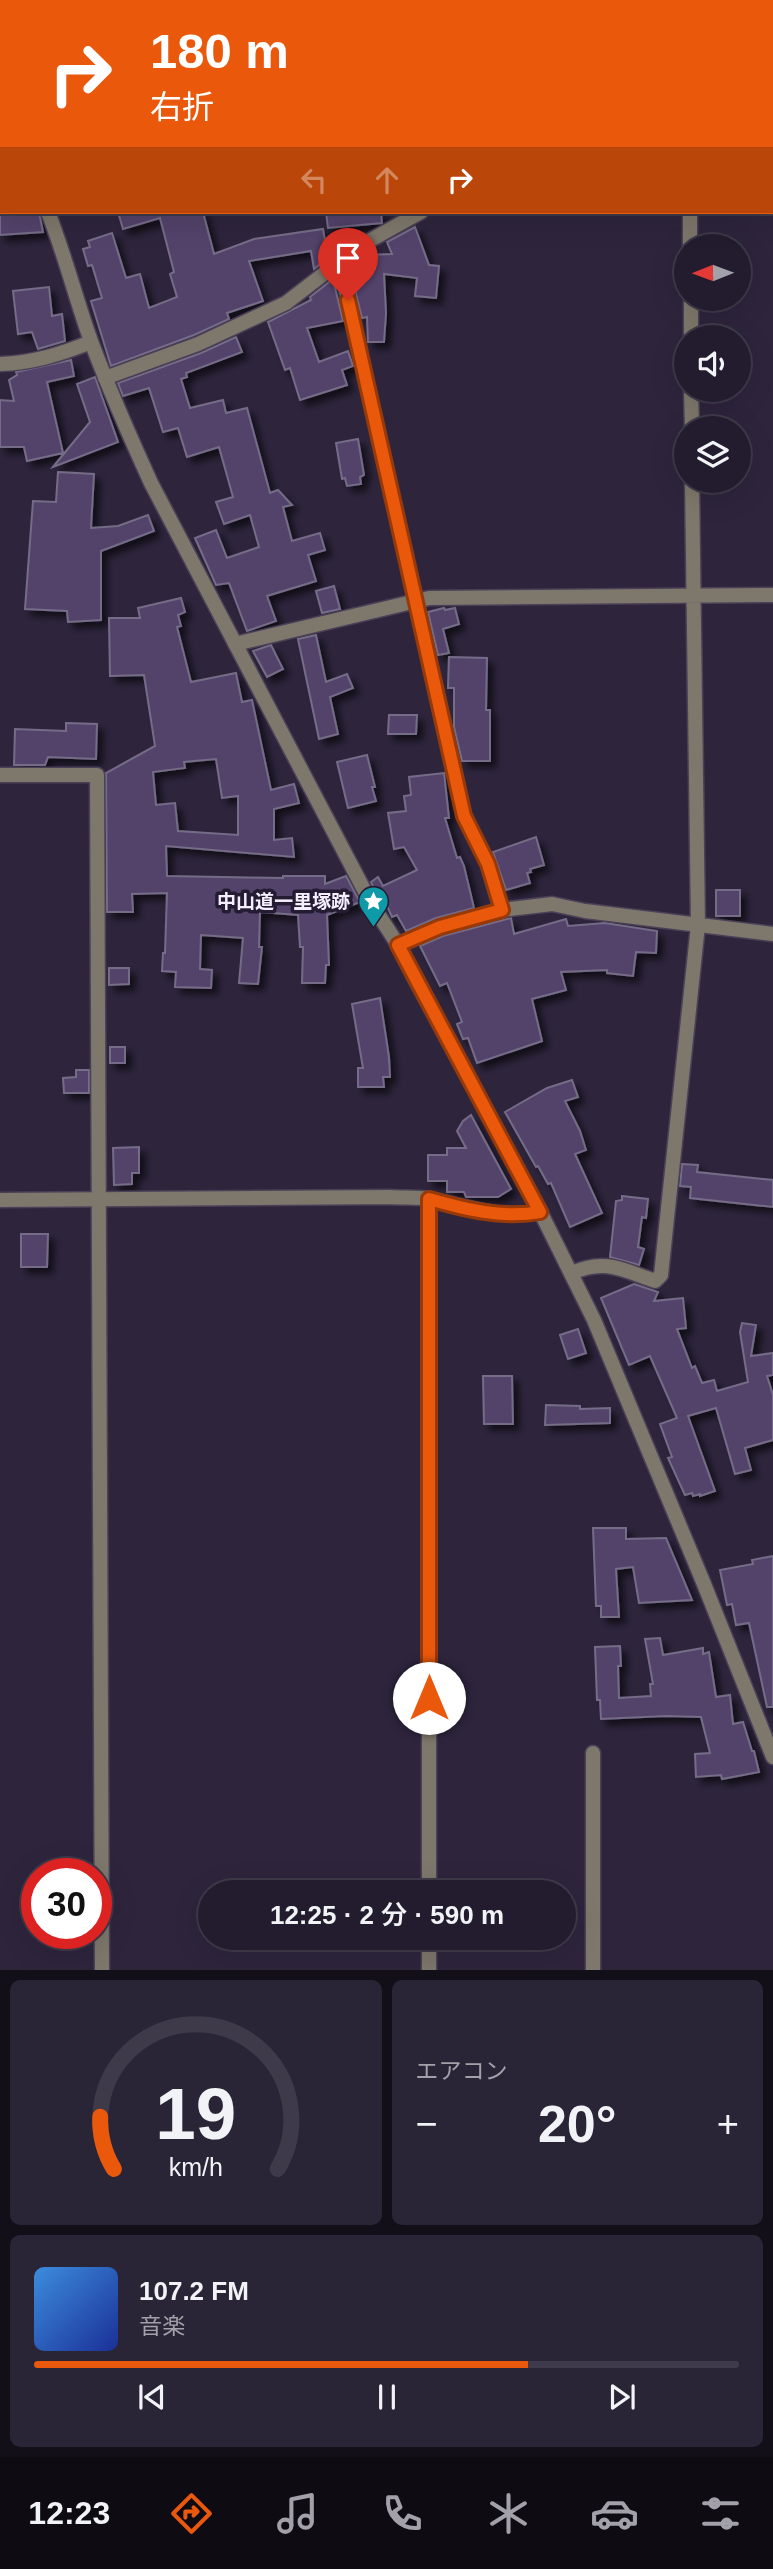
<!DOCTYPE html>
<html lang="ja">
<meta charset="utf-8">
<style>
body{margin:0;font-family:Arial,"Noto Sans JP",sans-serif;background:#2a2536;color:#f1f3f6;height:100vh;display:flex;flex-direction:column;font-size:26px;white-space:nowrap}
*{box-sizing:border-box;margin:0}
p{font-size:23px;color:#a2a1aa}
.icon{flex:none;width:38px;height:38px;fill:none;stroke:currentColor;stroke-width:2;stroke-linecap:round;stroke-linejoin:round}
.map{position:relative;height:1970px;overflow:hidden}
.details{display:flex;flex-direction:column;gap:10px;padding:10px;background:#130f19;flex:1}
.details>*{flex:none}
.hud{position:absolute;left:0px;top:0px;width:774px;height:214px;box-shadow:0 7px 28px #0002,0 0 0 2px #3f3a4a;background:#ea580c;color:#fff;overflow:hidden}
.needle{width:46px;rotate:269deg}
.tools{position:absolute;left:674px;top:234px;display:grid;gap:14px}
.tools a{display:grid;place-items:center;width:77px;height:77px;border-radius:50%;background:#221c2e;box-shadow:0 7px 28px #0002,0 0 0 2px #3f3a4a;font-size:35px}
.speed{position:absolute;left:21px;top:1858px;display:flex;gap:14px;font-size:35px;font-weight:700;text-align:center}
.speed>*{display:grid;place-content:center;width:91px;height:91px;border-radius:50%;background:#221c2e;box-shadow:0 7px 28px #0002,0 0 0 2px #3f3a4a;line-height:1}
.speed .limit{border:10px solid #d22;background:#fff;color:#111}
.pin{position:absolute;display:grid;place-items:center;width:60px;height:60px;color:#fff;margin:-72px -30px;border-radius:50% 50% 50% 0;rotate:-45deg;box-shadow:0 0 7px #0007}
.pin .icon{rotate:45deg}
.me{position:absolute;width:77px;margin:-38px;rotate:0deg;stroke-linejoin:round;filter:drop-shadow(0 0 5px #0008)}
.turn{display:flex;align-items:center;gap:24px;height:147px;padding:0 35px;font-size:32px}
.turn .icon{width:91px;height:91px;stroke-width:2.5}
.turn b{display:block;font-size:49px;line-height:60px}
.lanes{display:flex;align-items:center;height:66px;padding:0 35px;background:#0003;justify-content:center;gap:35px;direction:ltr}
.lanes .off{opacity:.35}
.big{font-size:52px;font-weight:600;line-height:1.1}
.details .card{flex:1;display:flex;flex-direction:column;justify-content:center;gap:10px;min-width:0;padding:0 24px;border-radius:10px;background:#2a2536}
.details .dial{align-items:center;gap:0}
.dial svg{height:182px;overflow:visible;fill:none;stroke:#3f3a4a;stroke-width:7;stroke-linecap:round;text-anchor:middle}
.dial text{fill:#f1f3f6;stroke:none}
.song{display:flex;align-items:center;gap:21px}
.cover{width:84px;height:84px;border-radius:10px;background:linear-gradient(135deg,hsl(210 70% 55%),hsl(230 70% 35%))}
.played{height:7px;border-radius:4px;background:linear-gradient(90deg,#ea580c 70%,#3f3a4a 70%)}
.keys{display:flex;justify-content:space-around;direction:ltr}
.heat{display:flex;justify-content:space-between;align-items:center;font-size:38px;direction:ltr}
.details .tiles{flex:1;display:grid;gap:10px;grid-template-columns:1fr 1fr}
.card:last-child{grid-column:span 2}
.trip{position:absolute;left:198px;top:1880px;width:378px;height:70px;border-radius:35px;background:#221c2e;box-shadow:0 7px 28px #0002,0 0 0 2px #3f3a4a;font-weight:600;line-height:70px;text-align:center}
.menu{display:flex;height:112px;justify-content:space-around;align-items:center;background:#0e0b12;color:#a2a1aa}
.menu .icon{width:49px;height:49px}
.menu .on{color:#ea580c}
.menu b{font-size:32px;color:#f1f3f6}
.map>svg:first-child{display:block}
.building{fill:#52436b;stroke:#756c87;stroke-width:2;fill-rule:evenodd;filter:url(#shadow)}
.lines{fill:none;stroke-linecap:round;stroke-linejoin:round}
.minor-casing{stroke:#4a4158;stroke-width:17}
.tertiary-casing{stroke:#4a4158;stroke-width:17}
.minor{stroke:#7e776b;stroke-width:14}
.tertiary{stroke:#7e776b;stroke-width:14}
.route-casing{stroke:#983908;stroke-width:18}
.route{stroke:#ea580c;stroke-width:12}
.labels{text-anchor:middle;dominant-baseline:central;stroke-width:7;stroke-linejoin:round;paint-order:stroke}
.poi-label{font-size:19px;font-weight:bold;fill:#f4eefe;stroke:#241c32;text-anchor:end}
</style>
<div class="map">
<svg width="773" height="1971" viewBox="0 0 773 1971">
<defs>
<filter id="shadow"><feDropShadow dx="6" dy="6" stdDeviation="3.5" flood-color="#0009"/></filter>
</defs>
<rect width="100%" height="100%" fill="#2e253d"/>
<!-- building -->
<path class="building" d="M0,212H39L43,232L0,235Z
M118,212H203L214,254L254,239L323,229L328,258L314,269L311,251L249,261L263,301L227,313L229,319L194,335L111,366L91,301L102,298L92,265L88,266L83,249L90,247L88,241L112,233L126,278L140,274L149,308L177,297L170,274L174,272L160,218L123,229Z
M326,212H381L382,223L328,228Z
M415,227L429,265L439,266L436,298L415,296L417,278L384,274L386,313L384,342H368L367,317L362,318L349,266L364,255L392,254L387,242Z
M333,279L343,321L307,328L319,362L348,351L353,366L342,370L347,385L300,400L290,368L285,370L268,322L311,300L310,297Z
M49,287L52,316L62,314L65,341L38,349L32,332L18,334L13,291Z
M236,337L242,352L186,373L187,377L181,379L190,408L223,400L226,413L247,408L270,493L278,490L292,505L283,507L292,541L320,533L325,550L308,555L316,581L267,596L276,621L247,631L229,583L216,585L195,538L216,530L227,558L259,547L250,515L224,524L216,502L233,497L219,447L187,457L178,428L163,432L149,388L123,396L118,383L201,353Z
M71,360L74,376L47,382L63,453L27,461L24,447H0V400L14,401L9,380L17,375L16,372Z
M95,377L118,442L53,467L90,422L77,384Z
M358,439L364,475L360,477L361,484L347,486L345,478L342,479L336,443Z
M58,472L94,474L91,528L118,526L148,515L154,531L101,551V620L68,622L67,611L25,609L33,501L56,502Z
M334,586L340,609L322,613L316,591Z
M181,598L185,612L178,615L181,626L177,627L191,682L236,673L242,702L252,700L271,790L294,784L299,803L274,809V840L292,838L294,857L166,846L167,876L283,878V876H325V884L346,876L360,902L327,915L329,965H326L325,983H302L303,947H300L298,915L260,912L259,947H262L258,984L239,983L243,938L201,935L200,969L212,970L211,988L175,987L176,972L162,971L163,953H165L167,893L132,894L133,912H107L106,773L155,746L144,675L110,676L109,618H140L138,608ZM216,759L222,798L238,796V835L178,831L175,803L156,805L153,772L185,768L184,762Z
M444,608L445,610L455,608L459,624L443,629L449,653L438,655L428,612Z
M316,635L326,682L347,674L353,688L330,697L338,734L319,739L298,639Z
M271,645L283,669L267,677L253,651Z
M449,657L487,658L486,710H490V761H462L454,727V688H448Z
M389,715H417L416,734H388Z
M66,723L97,724L96,759L48,757L45,765H14L15,729L66,731Z
M367,755L375,787H372L376,801L348,808L337,762Z
M444,773L449,818H445L457,858L460,857L464,866L474,908L436,918L406,931L397,915L392,917L381,893L377,895L371,882L378,877L383,886L417,870L404,847L394,849L388,813L406,811L404,796L411,795L409,777Z
M536,837L544,865L530,869L531,872L527,873L530,883L506,890L493,852Z
M716,890H740V916H716Z
M511,918L514,934L566,919L568,926L605,923L657,931L656,953L636,952L633,976L607,973V970L561,972L566,990L532,999L542,1041L477,1063L468,1038L463,1039L457,1024L462,1022L447,983L440,986L420,946L443,936Z
M109,968H129V984L109,985Z
M380,998L389,1057L390,1077H383L384,1087H358V1068H363L352,1004Z
M110,1047H125V1063H110Z
M76,1070H89V1093H64L63,1078L76,1077Z
M572,1080L578,1097L565,1101L580,1131L586,1150L575,1154L602,1213L570,1227L551,1183L548,1184L538,1166L536,1167L505,1112L547,1088Z
M471,1115L511,1189L498,1197H466L464,1192H447V1181H428V1155H447V1148H466L457,1131L463,1121Z
M139,1147V1173H132V1184L114,1185L113,1148Z
M682,1164L698,1165L697,1172L773,1180V1207L690,1198L691,1187L680,1186Z
M622,1196L648,1199L646,1218L642,1217L638,1247L644,1249L639,1265L610,1257L616,1201L622,1200Z
M21,1234H48L47,1267H21Z
M634,1284L658,1292L654,1301L683,1298L686,1328L677,1329L692,1368L695,1366L702,1383L714,1380L717,1391L748,1382L740,1332L742,1323L756,1325L751,1356L773,1353V1375L767,1376L773,1395V1440L745,1448L751,1470L735,1474L716,1408L688,1416L715,1491L700,1496V1494L693,1496L692,1493L685,1495L668,1458L672,1457L660,1424L677,1418L650,1356L629,1365L601,1298Z
M578,1329L586,1353L568,1359L560,1335Z
M483,1376H512L513,1424H484Z
M546,1405L580,1406V1409L610,1408V1423L545,1425Z
M593,1528H626V1539L666,1538L692,1600L639,1603L633,1567L616,1569L619,1617H601V1606H596Z
M773,1556V1707H767L749,1623L736,1625L732,1604L727,1605L720,1570L753,1564L752,1560Z
M660,1638L663,1655L703,1648V1654L709,1652L716,1697L730,1695L733,1724L743,1722L752,1751H754L759,1772L722,1779L721,1775L696,1777L695,1754L710,1753L701,1717L666,1716L601,1719L600,1700H597L595,1647L620,1646L621,1666H618L619,1698L651,1696L650,1684H653L645,1639Z"/>
<g class="lines">
<defs>
<path id="minor" d="M415,0L416,2
M688,0V2
M0,87L2,91
M48,212C65,255 76,300 92,344C110,391 130,437 151,483L371,903L398,945L414,977
M690,212V247
M336,264L342,273L464,815L488,864L501,910
M691,299V338
M0,364C33,363 61,354 91,342
M105,378L198,344L286,303L360,246L421,212
M691,390L692,429
M235,644L429,598L773,595
M0,775H97L102,1971
M398,945L440,927L501,910L552,904L585,911L773,934
M429,1199V1892
M572,1273C605,1258 623,1270 655,1281L661,1275L698,925L692,481
M429,1937V1971
M593,1971V1753"/>
<path id="tertiary" d="M414,977L540,1211L594,1320L704,1584L773,1757
M0,1200L391,1197C403,1198 417,1197 430,1199C469,1207 500,1220 540,1211"/>
</defs>
<!-- minor casing -->
<use href="#minor" class="minor-casing"/>
<!-- tertiary casing -->
<use href="#tertiary" class="tertiary-casing"/>
<!-- minor -->
<use href="#minor" class="minor"/>
<!-- tertiary -->
<use href="#tertiary" class="tertiary"/>
</g>
<g class="lines">
<defs>
<path id="route" d="M348,300L464,816L488,864L502,910L440,927L398,945L540,1212C503,1219 464,1209 429,1199V1698"/>
</defs>
<!-- route casing -->
<use href="#route" class="route-casing"/>
<!-- route -->
<use href="#route" class="route"/>
</g>
<!-- icons -->
<defs>
<symbol id="sight-pin" viewBox="-11 -11 22 30"><path d="M0 17L-7.5 6A9.5 9.5 0 1 1 7.5 6Z" fill="#0f9aa8" stroke="#241c32"/><path d="M0-6L1.8-2.2L6-1.7L2.9 1.2L3.7 5.4L0 3.3L-3.7 5.4L-2.9 1.2L-6-1.7L-1.8-2.2Z" fill="#fff"/></symbol>
</defs>
<g fill-rule="evenodd">
<use href="#sight-pin" x="356" y="884" width="35" height="47"/>
</g>
<g class="labels">
<!-- poi labels -->
<g class="poi-label">
<text x="350" y="901">中山道一里塚跡</text>
</g>
</g>
</svg>
<div class="tools">
<a><svg class="needle" viewBox="-14 -14 28 28"><path d="M0-13l5 13h-10z" fill="#e53935"/><path d="M0 13l5-13h-10z" fill="#a2a1aa"/></svg></a>
<a><svg class="icon" aria-label="sound" viewBox="0 0 24 24"><path d="M4 9h4l5-4v14l-5-4H4zM17 9q2 3 0 6"/></svg></a>
<a><svg class="icon" aria-label="layers" viewBox="0 0 24 24"><path d="M12 4l9 5-9 5-9-5zM3 14l9 5 9-5"/></svg></a>
</div>
<div class="speed"><div class="limit">30</div></div>
<div class="pin" style="left:348px;top:300px;background:#d93025"><svg class="icon" aria-label="arrive" viewBox="0 0 24 24"><path d="M6 21V4h12l-3 4 3 4H6"/></svg></div>
<svg class="me" style="left:429px;top:1698px" viewBox="-20 -20 40 40"><circle r="19" fill="#fff"/><path d="M0-13L10 11 0 6-10 11z" fill="#ea580c"/></svg>
<div class="trip">12:25 · 2 分 · 590 m</div>
<div class="hud">
<div class="turn"><svg class="icon" aria-label="right" viewBox="0 0 24 24"><path d="M7 20v-9h11M14 6l5 5-5 5"/></svg><div><b>180 m</b>右折</div></div>
<div class="lanes"><svg class="icon off" aria-label="left" viewBox="0 0 24 24"><path d="M17 20v-9H6M10 6l-5 5 5 5"/></svg><svg class="icon off" aria-label="ahead" viewBox="0 0 24 24"><path d="M12 20V5M6 11l6-6 6 6"/></svg><svg class="icon" aria-label="right" viewBox="0 0 24 24"><path d="M7 20v-9h11M14 6l5 5-5 5"/></svg></div>
</div>
</div>
<section class="details">
<div class="tiles">
<div class="card dial"><svg viewBox="0 0 100 80">
<path d="M14 69A42 42 0 1 1 86 69"/>
<path d="M14 69A42 42 0 0 1 8 46" stroke="#ea580c"/>
<text x="50" y="56" font-size="32" font-weight="700">19</text>
<text x="50" y="72" font-size="11">km/h</text>
</svg></div>
<div class="card"><p>エアコン</p>
<div class="heat"><a>−</a><b class="big">20°</b><a>+</a></div>
</div>
<div class="card">
<div class="song"><i class="cover"></i><div><b>107.2 FM</b><p>音楽</p></div></div>
<div class="played"></div>
<div class="keys"><svg class="icon" aria-label="previous" viewBox="0 0 24 24"><path d="M18 5L8 12l10 7zM5 5v14"/></svg><svg class="icon" aria-label="pause" viewBox="0 0 24 24"><path d="M8 5v14M16 5v14"/></svg><svg class="icon" aria-label="next" viewBox="0 0 24 24"><path d="M6 5l10 7-10 7zM19 5v14"/></svg></div>
</div>
</div>
</section>
<nav class="menu">
<b>12:23</b>
<svg class="icon on" aria-label="directions" viewBox="0 0 24 24"><path d="M12 3l9 9-9 9-9-9zM9 14v-3h6M13 9l2 2-2 2"/></svg>
<svg class="icon" aria-label="music" viewBox="0 0 24 24"><path d="M9 18V5l10-2v13"/><circle cx="6" cy="18" r="3"/><circle cx="16" cy="16" r="3"/></svg>
<svg class="icon" aria-label="phone" viewBox="0 0 24 24"><path d="M5 4h4l2 5-3 2q2 4 5 5l2-3 5 2v4C11 20 4 13 5 4z"/></svg>
<svg class="icon" aria-label="climate" viewBox="0 0 24 24"><path d="M12 3v18M4 7l16 10M4 17L20 7"/></svg>
<svg class="icon" aria-label="car" viewBox="0 0 24 24"><path d="M5 17H2v-5l4-1 3-4h7l3 4 3 1v5h-3M9 17h6M6 11h13"/><circle cx="7" cy="17" r="2"/><circle cx="17" cy="17" r="2"/></svg>
<svg class="icon" aria-label="filters" viewBox="0 0 24 24"><path d="M4 7h16M4 17h16"/><circle cx="9" cy="7" r="2"/><circle cx="15" cy="17" r="2"/></svg>
</nav>
